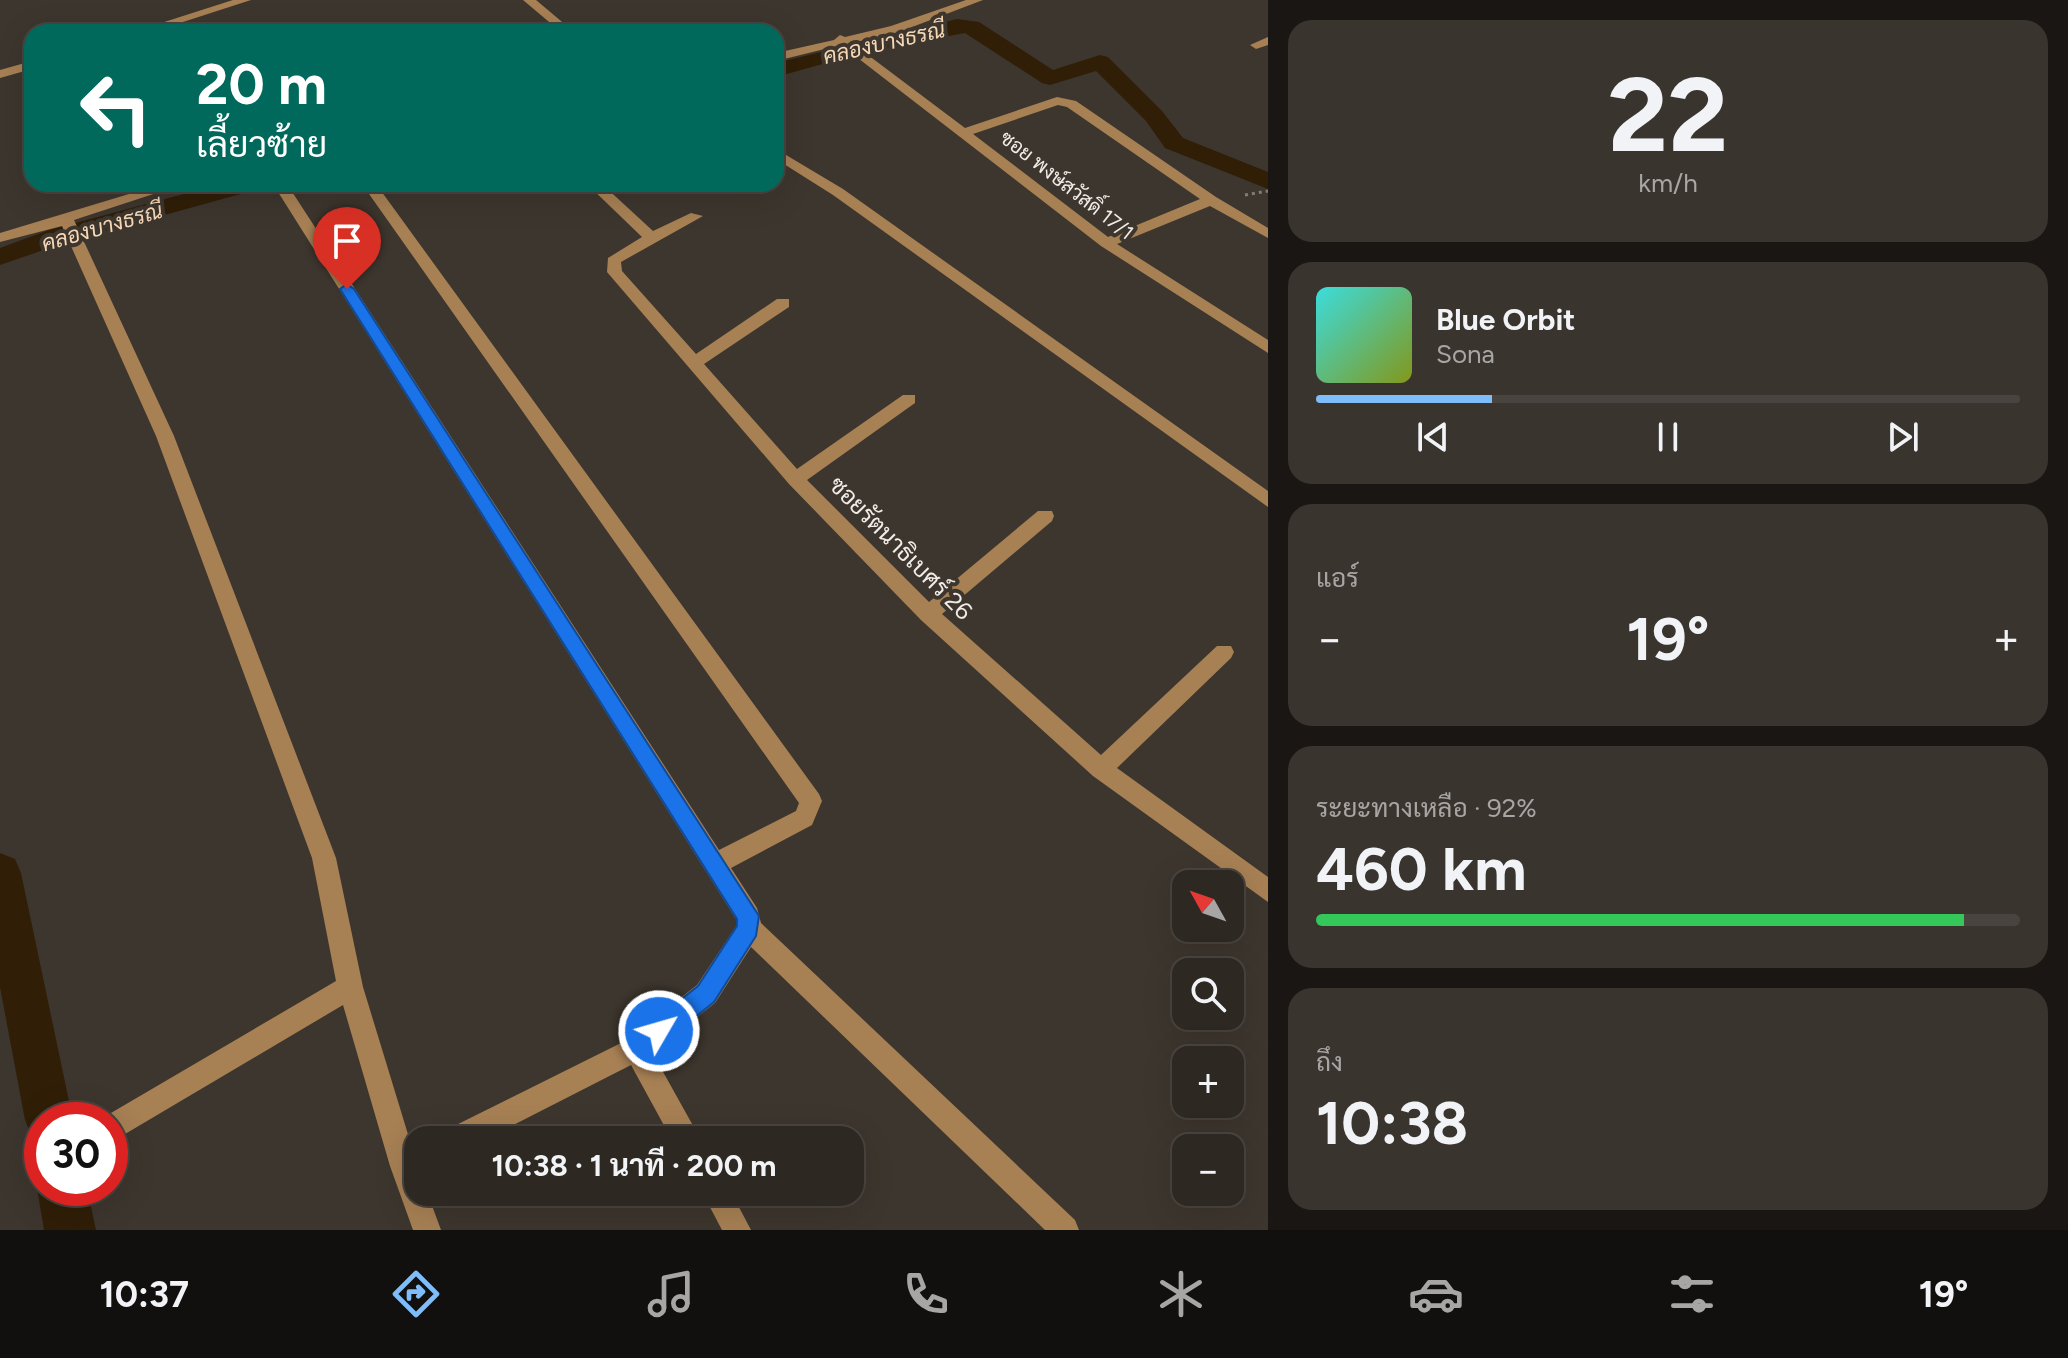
<!DOCTYPE html>
<html lang="th">
<meta charset="utf-8">
<style>
body{margin:0;font-family:Figtree,Sarabun,sans-serif;background:#3a342f;color:#f1f3f6;height:100vh;display:flex;flex-direction:column;font-size:30px;white-space:nowrap}
*{box-sizing:border-box;margin:0}
p{font-size:26px;color:#a7a6a5}
.icon{flex:none;width:44px;height:44px;fill:none;stroke:currentColor;stroke-width:2;stroke-linecap:round;stroke-linejoin:round}
.map{position:relative;flex:1;overflow:hidden}
.panel{display:flex;flex-direction:column;gap:20px;padding:20px;background:#191613;width:800px}
.panel>*{flex:none}
.banner{position:absolute;left:24px;top:24px;width:760px;height:168px;border-radius:24px;box-shadow:0 8px 32px #0002,0 0 0 2px #494440;background:#00695c;color:#fff;overflow:hidden}
.needle{width:52px;rotate:310deg}
.controls{position:absolute;left:1172px;top:870px;display:grid;gap:16px}
.controls a{display:grid;place-items:center;width:72px;height:72px;border-radius:16px;background:#2e2822;box-shadow:0 8px 32px #0002,0 0 0 2px #494440;font-size:40px}
.speed{position:absolute;left:24px;top:1102px;display:flex;gap:16px;font-size:40px;font-weight:700;text-align:center}
.speed>*{display:grid;place-content:center;width:104px;height:104px;border-radius:50%;background:#2e2822;box-shadow:0 8px 32px #0002,0 0 0 2px #494440;line-height:1}
.speed .limit{border:12px solid #d22;background:#fff;color:#111}
.pin{position:absolute;display:grid;place-items:center;width:68px;height:68px;color:#fff;margin:-82px -34px;border-radius:50% 50% 50% 0;rotate:-45deg;box-shadow:0 0 8px #0007}
.pin .icon{rotate:45deg}
.me{position:absolute;width:88px;margin:-44px;rotate:52deg;stroke-linejoin:round;filter:drop-shadow(0 0 6px #0008)}
.turn{display:flex;align-items:center;gap:28px;height:168px;padding:0 40px;font-size:36px}
.turn .icon{width:104px;height:104px;stroke-width:2.5}
.turn b{display:block;font-size:56px;line-height:68px}
.big{font-size:60px;font-weight:700;line-height:1.1}
.panel .tile{flex:1;display:flex;flex-direction:column;justify-content:center;gap:12px;min-width:0;padding:0 28px;border-radius:24px;background:#3a342f}
.panel .dial{align-items:center;gap:0}
.dial b{font-size:104px;line-height:1}
.song{display:flex;align-items:center;gap:24px}
.cover{width:96px;height:96px;border-radius:12px;background:linear-gradient(135deg,hsl(180 70% 55%),hsl(70 70% 35%))}
.played{height:8px;border-radius:4px;background:linear-gradient(90deg,#7fbdfa 25%,#494440 25%)}
.keys{display:flex;justify-content:space-around;direction:ltr}
.heat{display:flex;justify-content:space-between;align-items:center;font-size:44px;direction:ltr}
.charge{height:12px;border-radius:6px;background:linear-gradient(90deg,#34c759 92%,#494440 0)}
.trip{position:absolute;left:404px;top:1126px;width:460px;height:80px;border-radius:24px;background:#2e2822;box-shadow:0 8px 32px #0002,0 0 0 2px #494440;font-weight:700;line-height:80px;text-align:center}
.tab-bar{display:flex;height:128px;justify-content:space-around;align-items:center;background:#12100e;color:#a7a6a5}
.tab-bar .icon{width:56px;height:56px}
.tab-bar .selected{color:#7fbdfa}
.tab-bar b{font-size:36px;color:#f1f3f6}
main{display:flex;flex:1;min-height:0}
.map>svg:first-child{display:block}
.lines{fill:none;stroke-linecap:round;stroke-linejoin:round}
.canal{fill:#301e07;fill-rule:evenodd}
.path{stroke:#827c75;stroke-width:3;stroke-dasharray:3 4;stroke-linecap:butt}
.minor{fill:#a78054;fill-rule:evenodd}
.route{fill:#1a73e8;stroke:#114b97;stroke-width:2}
.labels{text-anchor:middle;dominant-baseline:central;stroke-width:8;stroke-linejoin:round;paint-order:stroke}
.far-street-label{font-size:20px;fill:#f1ece7;stroke:#3d362e}
.far-water-label{font-size:22px;font-style:italic;fill:#f7d8b6;stroke:#3d362e}
.street-label{font-size:24px;fill:#f1ece7;stroke:#3d362e}
</style>
<main>
<div class="map">
<svg width="1268" height="1230" viewBox="0 0 1268 1230">
<rect width="100%" height="100%" fill="#3d362e"/>
<g class="lines">
<!-- canal -->
<path class="canal" d="M957,19L979,22L1053,70L1100,55L1108,57L1162,111L1183,138L1268,172V189L1165,148L1146,121L1096,71L1050,85L1042,83L965,33L869,51L776,77V63Z
M221,184H263L259,189L67,242L0,265V248L49,230Z
M0,853L15,859L21,873L73,1120H42V1141L32,1137L25,1120L0,987Z
M42,1176V1188H87L96,1230H44L37,1188Z"/>
<!-- path -->
<path class="path" d="M1245,195L1268,191"/>
<!-- minor -->
<path class="minor" d="M233,0H251L152,32H133Z
M523,0H536L574,32H561Z
M966,0H983L899,32L852,43L965,128L1057,97L1076,101L1216,197L1268,228V238L1210,206L1117,244L1268,340V353L1101,246L841,45L776,61V53L834,40L840,35L845,37L891,26ZM1058,105L1067,107L1200,199L1108,237L973,134Z
M1268,37V45L1256,49L1250,45Z
M32,61V69L0,78V70Z
M776,149L843,189L1268,491V507L833,195L776,159Z
M162,184H184L74,220L174,436L336,858L363,987L418,1167V1192H427L441,1230H413L390,1166L343,1005L120,1137L110,1140V1120H99L336,981L312,858L156,436L62,226L0,242V233Z
M273,184H287L719,850L796,811L799,803L362,184H376L819,794L822,801L812,825L731,868L757,908L761,923L1075,1220L1079,1230H1045L751,947L715,1003L652,1052L701,1140H672L631,1065L484,1140H442L446,1130L627,1040L697,985L737,925L736,919Z
M587,184H602L653,231L691,213L703,216L621,262L622,271L696,354L777,299H789V307L704,364L797,469L903,395H915V403L807,480L929,602L1038,511H1052L1054,516L1052,521L942,614L1101,755L1217,646H1231L1234,652L1231,658L1117,768L1268,877V902L1093,776L921,620L789,484L607,272L608,258L642,237Z
M702,1192H731L751,1230H722Z"/>
</g>
<!-- route -->
<path class="route" d="M347,284L354,289L759,916L756,936L714,1002L668,1039L659,1043L651,1039L648,1031L651,1023L698,986L737,926V919L340,289Z"/>
<g class="labels">
<!-- far-street labels -->
<g class="far-street-label">
<text transform="translate(1067 185) rotate(38)">ซอย พงษ์สวัสดิ์ 17/1</text>
</g>
<!-- far-water labels -->
<g class="far-water-label">
<text transform="translate(884 43) rotate(-13)">คลองบางธรณี</text>
<text transform="translate(102 227) rotate(-16)">คลองบางธรณี</text>
</g>
<!-- street labels -->
<g class="street-label">
<text transform="translate(901 548) rotate(45)">ซอยรัตนาธิเบศร์ 26</text>
</g>
</g>
</svg>
<div class="controls">
<a><svg class="needle" viewBox="-14 -14 28 28"><path d="M0-13l5 13h-10z" fill="#e53935"/><path d="M0 13l5-13h-10z" fill="#a7a6a5"/></svg></a>
<a><svg class="icon" aria-label="search" viewBox="0 0 24 24"><circle cx="10" cy="10" r="6"/><path d="M15 15l6 6"/></svg></a>
<a>+</a>
<a>−</a>
</div>
<div class="speed"><div class="limit">30</div></div>
<div class="pin" style="left:347px;top:289px;background:#d93025"><svg class="icon" aria-label="arrive" viewBox="0 0 24 24"><path d="M6 21V4h12l-3 4 3 4H6"/></svg></div>
<svg class="me" style="left:659px;top:1031px" viewBox="-20 -20 40 40"><circle r="17" fill="#1a73e8" stroke="#fff" stroke-width="3"/><path d="M0-11L8 9 0 5-8 9z" fill="#fff"/></svg>
<div class="trip">10:38 · 1 นาที · 200 m</div>
<div class="banner">
<div class="turn"><svg class="icon" aria-label="left" viewBox="0 0 24 24"><path d="M17 20v-9H6M10 6l-5 5 5 5"/></svg><div><b>20 m</b>เลี้ยวซ้าย</div></div>
</div>
</div>
<section class="panel">
<div class="tile dial"><b>22</b><p>km/h</p></div>
<div class="tile">
<div class="song"><i class="cover"></i><div><b>Blue Orbit</b><p>Sona</p></div></div>
<div class="played"></div>
<div class="keys"><svg class="icon" aria-label="previous" viewBox="0 0 24 24"><path d="M18 5L8 12l10 7zM5 5v14"/></svg><svg class="icon" aria-label="pause" viewBox="0 0 24 24"><path d="M8 5v14M16 5v14"/></svg><svg class="icon" aria-label="next" viewBox="0 0 24 24"><path d="M6 5l10 7-10 7zM19 5v14"/></svg></div>
</div>
<div class="tile"><p>แอร์</p>
<div class="heat"><a>−</a><b class="big">19°</b><a>+</a></div>
</div>
<div class="tile"><p>ระยะทางเหลือ · 92%</p><b class="big">460 km</b><div class="charge"></div></div>
<div class="tile"><p>ถึง</p><b class="big">10:38</b></div>
</section>
</main>
<nav class="tab-bar">
<b>10:37</b>
<svg class="icon selected" aria-label="directions" viewBox="0 0 24 24"><path d="M12 3l9 9-9 9-9-9zM9 14v-3h6M13 9l2 2-2 2"/></svg>
<svg class="icon" aria-label="music" viewBox="0 0 24 24"><path d="M9 18V5l10-2v13"/><circle cx="6" cy="18" r="3"/><circle cx="16" cy="16" r="3"/></svg>
<svg class="icon" aria-label="phone" viewBox="0 0 24 24"><path d="M5 4h4l2 5-3 2q2 4 5 5l2-3 5 2v4C11 20 4 13 5 4z"/></svg>
<svg class="icon" aria-label="climate" viewBox="0 0 24 24"><path d="M12 3v18M4 7l16 10M4 17L20 7"/></svg>
<svg class="icon" aria-label="car" viewBox="0 0 24 24"><path d="M5 17H2v-5l4-1 3-4h7l3 4 3 1v5h-3M9 17h6M6 11h13"/><circle cx="7" cy="17" r="2"/><circle cx="17" cy="17" r="2"/></svg>
<svg class="icon" aria-label="filters" viewBox="0 0 24 24"><path d="M4 7h16M4 17h16"/><circle cx="9" cy="7" r="2"/><circle cx="15" cy="17" r="2"/></svg>
<b>19°</b>
</nav>
